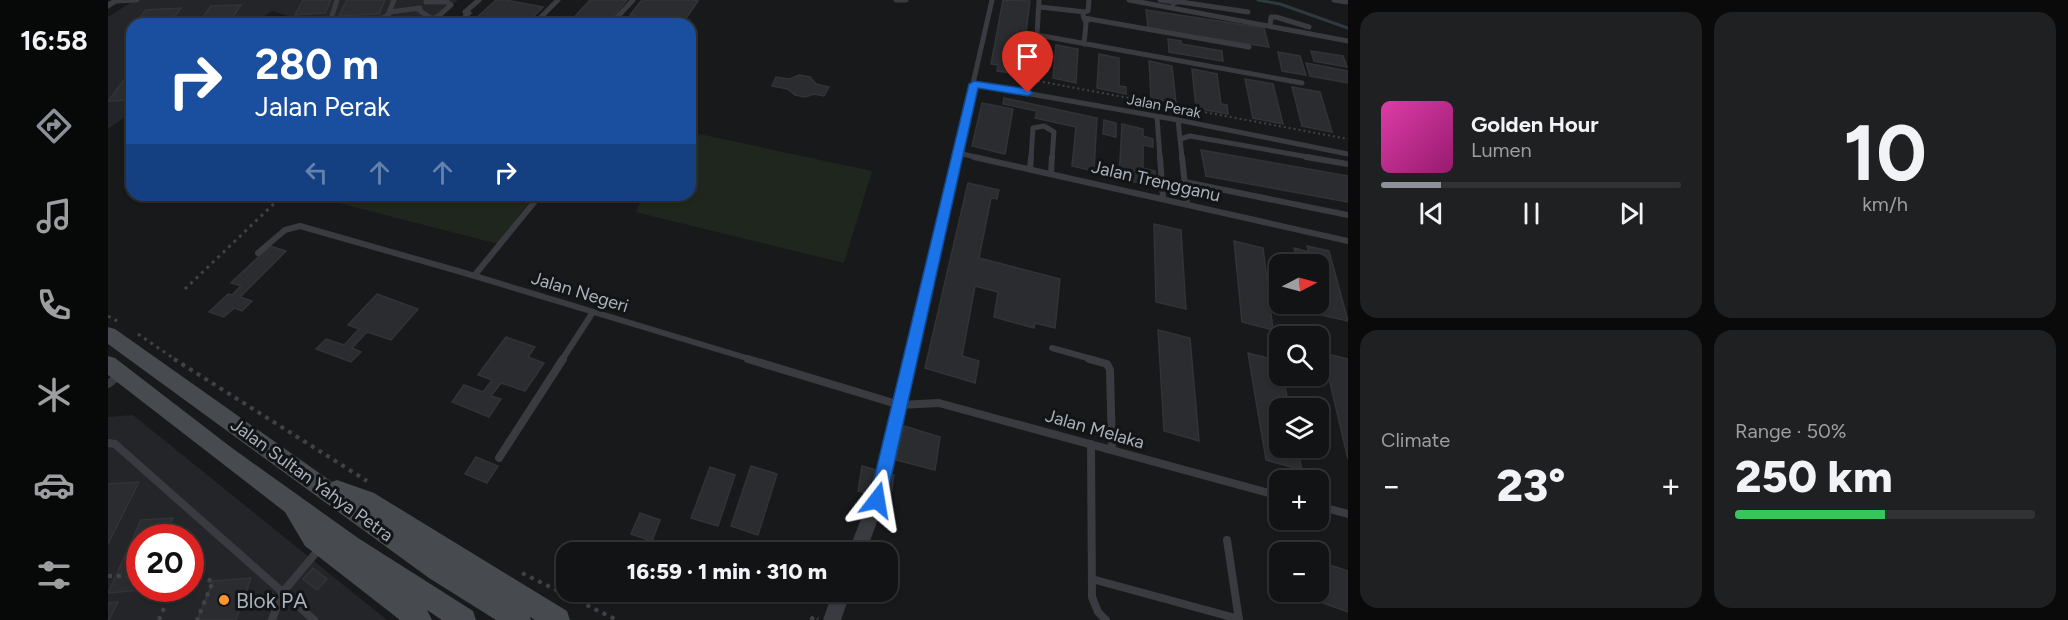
<!DOCTYPE html>
<meta charset="utf-8">
<style>
body{margin:0;font-family:Figtree,sans-serif;background:#1f2022;color:#f1f3f6;height:100vh;display:flex;flex-direction:column;font-size:22px;white-space:nowrap}
*{box-sizing:border-box;margin:0}
p{font-size:20px;color:#9c9ea0}
.icon{flex:none;width:33px;height:33px;fill:none;stroke:currentColor;stroke-width:2;stroke-linecap:round;stroke-linejoin:round}
.map{position:relative;flex:1;overflow:hidden}
.details{display:flex;flex-direction:column;gap:12px;padding:12px;background:#0a0a0b;width:720px}
.details>*{flex:none}
.top-card{position:absolute;left:18px;top:18px;width:570px;height:183px;border-radius:18px;box-shadow:0 2px 4px #0004,0 0 0 2px #313234;background:#1a4fa0;color:#fff;overflow:hidden}
.needle{width:39px;rotate:84deg}
.tools{position:absolute;left:1161px;top:254px;display:grid;gap:12px}
.tools a{display:grid;place-items:center;width:60px;height:60px;border-radius:12px;background:#121314;box-shadow:0 2px 4px #0004,0 0 0 2px #313234;font-size:30px}
.speed{position:absolute;left:18px;top:524px;display:flex;gap:12px;font-size:30px;font-weight:700;text-align:center}
.speed>*{display:grid;place-content:center;width:78px;height:78px;border-radius:50%;background:#121314;box-shadow:0 2px 4px #0004,0 0 0 2px #313234;line-height:1}
.speed .limit{border:9px solid #d22;background:#fff;color:#111}
.pin{position:absolute;display:grid;place-items:center;width:51px;height:51px;color:#fff;margin:-62px -26px;border-radius:50% 50% 50% 0;rotate:-45deg;box-shadow:0 0 6px #0007}
.pin .icon{rotate:45deg}
.me{position:absolute;width:66px;margin:-33px;rotate:14deg;stroke-linejoin:round;filter:drop-shadow(0 0 4px #0008)}
.turn{display:flex;align-items:center;gap:21px;height:126px;padding:0 30px;font-size:27px}
.turn .icon{width:78px;height:78px;stroke-width:2.5}
.turn b{display:block;font-size:42px;line-height:51px}
.lanes{display:flex;align-items:center;height:57px;padding:0 30px;background:#0003;justify-content:center;gap:30px;direction:ltr}
.lanes .off{opacity:.35}
.big{font-size:45px;font-weight:800;line-height:1.1}
.details .card{flex:1;display:flex;flex-direction:column;justify-content:center;gap:9px;min-width:0;padding:0 21px;border-radius:18px;background:#1f2022}
.details .dial{align-items:center;gap:0}
.dial b{font-size:78px;line-height:1}
.song{display:flex;align-items:center;gap:18px}
.cover{width:72px;height:72px;border-radius:9px;background:linear-gradient(135deg,hsl(320 70% 55%),hsl(320 70% 35%))}
.played{height:6px;border-radius:3px;background:linear-gradient(90deg,#8c9099 20%,#313234 20%)}
.keys{display:flex;justify-content:space-around;direction:ltr}
.heat{display:flex;justify-content:space-between;align-items:center;font-size:33px;direction:ltr}
.charge{height:9px;border-radius:4px;background:linear-gradient(90deg,#34c759 50%,#313234 0)}
.details .tiles{flex:1;display:grid;gap:12px;grid-template-columns:repeat(2,1fr)}
.trip{position:absolute;left:448px;top:542px;width:342px;height:60px;border-radius:18px;background:#121314;box-shadow:0 2px 4px #0004,0 0 0 2px #313234;font-weight:800;line-height:60px;text-align:center}
main{display:flex;flex:1;min-height:0}
.tab-bar{display:flex;flex-direction:column;width:108px;justify-content:space-around;align-items:center;background:#070808;color:#9c9ea0}
.tab-bar .icon{width:42px;height:42px}
.tab-bar .current{color:#8c9099}
.tab-bar b{font-size:27px;color:#f1f3f6}
.map>svg:first-child{display:block}
.built{fill:#242528;fill-rule:evenodd}
.green{fill:#1e261d}
.lines{fill:none;stroke-linecap:round;stroke-linejoin:round}
.stream{stroke:#2d3b40;stroke-width:3}
.building{fill:#2b2c2f;stroke:#323337;stroke-width:1.5}
.path-far2{stroke:#3f4247;stroke-width:2;stroke-dasharray:2 3;stroke-linecap:butt}
.path-far1{stroke:#3f4247;stroke-width:3;stroke-dasharray:3 4.5;stroke-linecap:butt}
.path{stroke:#3f4247;stroke-width:4;stroke-dasharray:4 5;stroke-linecap:butt}
.lane-far2{stroke:#393b40;stroke-width:5}
.lane-far1{stroke:#393b40;stroke-width:6}
.lane{stroke:#393b40;stroke-width:8}
.street{fill:#393b40;fill-rule:evenodd}
.secondary{fill:#474b50;fill-rule:evenodd}
.route{fill:#1a73e8;stroke:#114b97;stroke-width:1.5}
.poi-dot{fill:#ff952c;stroke:#131416;stroke-width:2}
.labels{text-anchor:middle;dominant-baseline:central;stroke-width:6;stroke-linejoin:round;paint-order:stroke}
.far-street-label{font-size:15px;fill:#a9b2bc;stroke:#131416}
.street-label{font-size:18px;fill:#a9b2bc;stroke:#131416}
.near-poi-label{font-size:21px;fill:#a9b2bc;stroke:#131416;text-anchor:start}
</style>
<main>
<nav class="tab-bar">
<b>16:58</b>
<svg class="icon current" aria-label="directions" viewBox="0 0 24 24"><path d="M12 3l9 9-9 9-9-9zM9 14v-3h6M13 9l2 2-2 2"/></svg>
<svg class="icon" aria-label="music" viewBox="0 0 24 24"><path d="M9 18V5l10-2v13"/><circle cx="6" cy="18" r="3"/><circle cx="16" cy="16" r="3"/></svg>
<svg class="icon" aria-label="phone" viewBox="0 0 24 24"><path d="M5 4h4l2 5-3 2q2 4 5 5l2-3 5 2v4C11 20 4 13 5 4z"/></svg>
<svg class="icon" aria-label="climate" viewBox="0 0 24 24"><path d="M12 3v18M4 7l16 10M4 17L20 7"/></svg>
<svg class="icon" aria-label="car" viewBox="0 0 24 24"><path d="M5 17H2v-5l4-1 3-4h7l3 4 3 1v5h-3M9 17h6M6 11h13"/><circle cx="7" cy="17" r="2"/><circle cx="17" cy="17" r="2"/></svg>
<svg class="icon" aria-label="filters" viewBox="0 0 24 24"><path d="M4 7h16M4 17h16"/><circle cx="9" cy="7" r="2"/><circle cx="15" cy="17" r="2"/></svg>
</nav>
<div class="map">
<svg width="1240" height="620" viewBox="0 0 1240 620">
<rect width="100%" height="100%" fill="#18191b"/>
<!-- built -->
<path class="built" d="M27,0H350L321,24H197L196,21L164,11L145,24H24V112L0,129V17Z
M25,415L279,620H0V417ZM32,537H82V588H32Z"/>
<!-- green -->
<path class="green" d="M582,132L764,171L736,263L527,212L537,195H582Z
M215,195H426L390,244L211,198Z"/>
<g class="lines">
<!-- stream -->
<path class="stream" d="M1150,0L1172,4L1240,28"/>
</g>
<!-- building -->
<path class="building" d="M195,0H223L217,13L187,15Z
M239,0H277L271,14L231,16Z
M388,0H397L435,7L418,24H382L365,21Z
M482,0H519L499,24H460Z
M534,0H584L590,1L574,24L522,15Z
M895,0L922,1L913,70L904,68L903,73L889,71L890,65L883,64Z
M133,5L120,24H90L103,6Z
M73,8L61,24H26L38,10Z
M1038,10L1156,28L1161,47L1040,28Z
M1060,39L1073,41V44L1114,51L1115,61L1061,52Z
M948,45L970,49L968,83L945,78Z
M1203,51L1235,56L1239,67L1206,61Z
M1170,52L1192,56L1198,75L1174,71Z
M991,54L1011,58V86L1018,87V94L989,88Z
M1041,61L1064,66L1068,103L1043,98Z
M1198,63L1240,71V83L1202,76Z
M24,69V100L0,101Z
M1084,69L1109,74L1113,104L1119,105L1120,114L1088,108Z
M691,75L702,77L708,84L721,87L716,96L706,94L697,97L687,95L680,89L664,86L668,77L682,79Z
M1137,79L1165,84L1175,124L1145,118Z
M1184,87L1212,92L1224,132L1194,126Z
M896,98L989,118L986,171L964,166L968,127L927,118L929,111L895,104Z
M874,103L905,109L897,154L864,146Z
M996,120L1008,123V137L995,134Z
M1014,124L1035,129V136L1045,139V147L1035,145V168L1047,171V177L1038,174V185L1011,178Z
M1093,150L1240,176V202L1098,176Z
M860,183L891,190L889,199L883,198L871,258L952,279L947,328L927,323L926,328L886,317L890,292L867,286L854,356L871,361L867,383L817,368Z
M1046,224L1073,230L1078,309L1048,302Z
M1126,241L1155,248L1165,330L1134,322Z
M162,246L178,251L132,297L144,301L134,311L126,308L116,317L101,312L120,294L124,295L133,286L123,283Z
M1199,246L1221,251L1240,321L1213,315L1212,309L1200,306L1199,303H1210V264H1190L1186,248L1201,252Z
M269,294L310,309L283,340L259,332L244,348L253,352L243,362L208,349L218,339L236,345L251,329L240,325Z
M1050,330L1082,338L1091,441L1056,431Z
M398,337L427,347L420,357L436,363L417,391L393,383L383,396L393,399L381,417L344,402L356,385L375,392L384,380L370,375Z
M1140,353L1172,361V375H1175L1181,408H1172V447H1189L1194,470L1158,460Z
M1215,353L1240,359V459Z
M796,426L832,437L827,470L788,460Z
M368,457L390,466L379,483L357,474Z
M643,466L669,474L650,535L623,526Z
M754,466L786,475L782,500L750,491Z
M602,467L627,475L610,526L583,518Z
M31,482L0,544V484Z
M532,513L552,520L544,541L523,534Z
M65,518L56,537H32L33,590L0,593L33,520Z
M1210,561L1240,571V612L1209,601L1208,595L1198,591H1210Z
M205,568L219,579L209,590L195,579Z
M143,578L128,620H89L105,581Z
M10,602L1,620H0V603Z"/>
<g class="lines">
<!-- path-far2 -->
<path class="path-far2" d="M930,81L1240,139"/>
<!-- path-far1 -->
<path class="path-far1" d="M77,289L175,195
M0,316L9,321
M30,334L68,360"/>
<!-- path -->
<path class="path" d="M66,359L259,481
M414,573L509,620
M0,576H32
M82,576L105,581L89,620
M51,620L64,588
M703,620L706,616L710,619"/>
<!-- lane-far2 -->
<path class="lane-far2" d="M229,0L223,19L232,22L275,18L280,15L286,0
M788,0H798
M1021,0L1240,41
M1052,0L1066,2
M1226,0L1239,2
M8,1L29,0
M932,7L977,12L980,11L981,0
M1064,7L1066,2H1073L1140,12
M310,9C328,24 326,19 343,5L339,2H318
M282,12L312,8
M357,12L371,0
M975,15L978,23L976,44
M976,18L1141,47
M349,24L361,13
M426,24L450,0
M503,24L525,0
M1162,25L1163,17H1168L1201,27
M929,35L1194,83
M866,84L1070,120L1240,154
M920,93L929,35L931,0
M1049,117L1052,158
M1070,120L1074,158
M1072,139L1082,136L1206,158
M850,153L872,158
M848,158L884,0
M923,158L925,128L936,126L946,132L944,158"/>
<!-- lane-far1 -->
<path class="lane-far1" d="M866,157L1240,241
M1052,157L1055,198
M1074,157L1079,204
M1198,157L1240,164
M922,169L923,157
M943,173L944,157
M1077,182L1240,215
M150,253L177,230L192,226L350,271L645,360
M366,276L432,195
M944,348L987,360
M454,360L485,312
M801,360L848,157"/>
<!-- lane -->
<path class="lane" d="M640,359L792,405L831,403L1172,496
M981,359L999,364L1002,370L1004,450
M0,384L11,376
M0,443L7,444L206,620
M983,444L984,597L990,612L998,620
M391,458L455,359
M769,500L801,359
M1210,506L1240,514
M1119,540L1131,620
M984,579L1131,619
M164,620L174,593L212,548"/>
<!-- street -->
<path class="street" d="M4,0H14L0,9V2Z
M769,492L775,494L777,500L758,552H740L763,494Z
M725,591H743L733,620H715Z"/>
<!-- secondary -->
<path class="secondary" d="M0,327L7,329L224,482L229,480L266,493L459,611L462,620H427L422,617L423,620H388L321,578L0,344Z
M0,356L7,358L124,448L250,538L365,611L368,620H334L319,610L324,620H292L197,546L177,512L0,375Z"/>
</g>
<!-- route -->
<path class="route" d="M866,81L920,89L925,93L920,96L870,88L778,500L775,506L769,508L763,506L761,500L861,84Z"/>
<!-- markers -->
<circle class="poi-dot" cx="116" cy="600" r="6"/>
<g class="labels">
<!-- far-street labels -->
<g class="far-street-label">
<text transform="translate(1056 106) rotate(11)">Jalan Perak</text>
</g>
<!-- street labels -->
<g class="street-label">
<text transform="translate(1048 181) rotate(13)">Jalan Trengganu</text>
<text transform="translate(472 292) rotate(17)">Jalan Negeri</text>
<text transform="translate(987 429) rotate(16)">Jalan Melaka</text>
<text transform="translate(204 480) rotate(36)">Jalan Sultan Yahya Petra</text>
</g>
<!-- near-poi labels -->
<g class="near-poi-label">
<text x="128" y="600">Blok PA</text>
</g>
</g>
</svg>
<div class="tools">
<a><svg class="needle" viewBox="-14 -14 28 28"><path d="M0-13l5 13h-10z" fill="#e53935"/><path d="M0 13l5-13h-10z" fill="#9c9ea0"/></svg></a>
<a><svg class="icon" aria-label="search" viewBox="0 0 24 24"><circle cx="10" cy="10" r="6"/><path d="M15 15l6 6"/></svg></a>
<a><svg class="icon" aria-label="layers" viewBox="0 0 24 24"><path d="M12 4l9 5-9 5-9-5zM3 14l9 5 9-5"/></svg></a>
<a>+</a>
<a>−</a>
</div>
<div class="speed"><div class="limit">20</div></div>
<div class="pin" style="left:920px;top:93px;background:#d93025"><svg class="icon" aria-label="arrive" viewBox="0 0 24 24"><path d="M6 21V4h12l-3 4 3 4H6"/></svg></div>
<svg class="me" style="left:769px;top:500px" viewBox="-20 -20 40 40"><path d="M0-17L14 15 0 8-14 15z" fill="#1a73e8" stroke="#fff" stroke-width="4"/></svg>
<div class="trip">16:59 · 1 min · 310 m</div>
<div class="top-card">
<div class="turn"><svg class="icon" aria-label="right" viewBox="0 0 24 24"><path d="M7 20v-9h11M14 6l5 5-5 5"/></svg><div><b>280 m</b>Jalan Perak</div></div>
<div class="lanes"><svg class="icon off" aria-label="left" viewBox="0 0 24 24"><path d="M17 20v-9H6M10 6l-5 5 5 5"/></svg><svg class="icon off" aria-label="ahead" viewBox="0 0 24 24"><path d="M12 20V5M6 11l6-6 6 6"/></svg><svg class="icon off" aria-label="ahead" viewBox="0 0 24 24"><path d="M12 20V5M6 11l6-6 6 6"/></svg><svg class="icon" aria-label="right" viewBox="0 0 24 24"><path d="M7 20v-9h11M14 6l5 5-5 5"/></svg></div>
</div>
</div>
<section class="details">
<div class="tiles">
<div class="card">
<div class="song"><i class="cover"></i><div><b>Golden Hour</b><p>Lumen</p></div></div>
<div class="played"></div>
<div class="keys"><svg class="icon" aria-label="previous" viewBox="0 0 24 24"><path d="M18 5L8 12l10 7zM5 5v14"/></svg><svg class="icon" aria-label="pause" viewBox="0 0 24 24"><path d="M8 5v14M16 5v14"/></svg><svg class="icon" aria-label="next" viewBox="0 0 24 24"><path d="M6 5l10 7-10 7zM19 5v14"/></svg></div>
</div>
<div class="card dial"><b>10</b><p>km/h</p></div>
<div class="card"><p>Climate</p>
<div class="heat"><a>−</a><b class="big">23°</b><a>+</a></div>
</div>
<div class="card"><p>Range · 50%</p><b class="big">250 km</b><div class="charge"></div></div>
</div>
</section>
</main>
